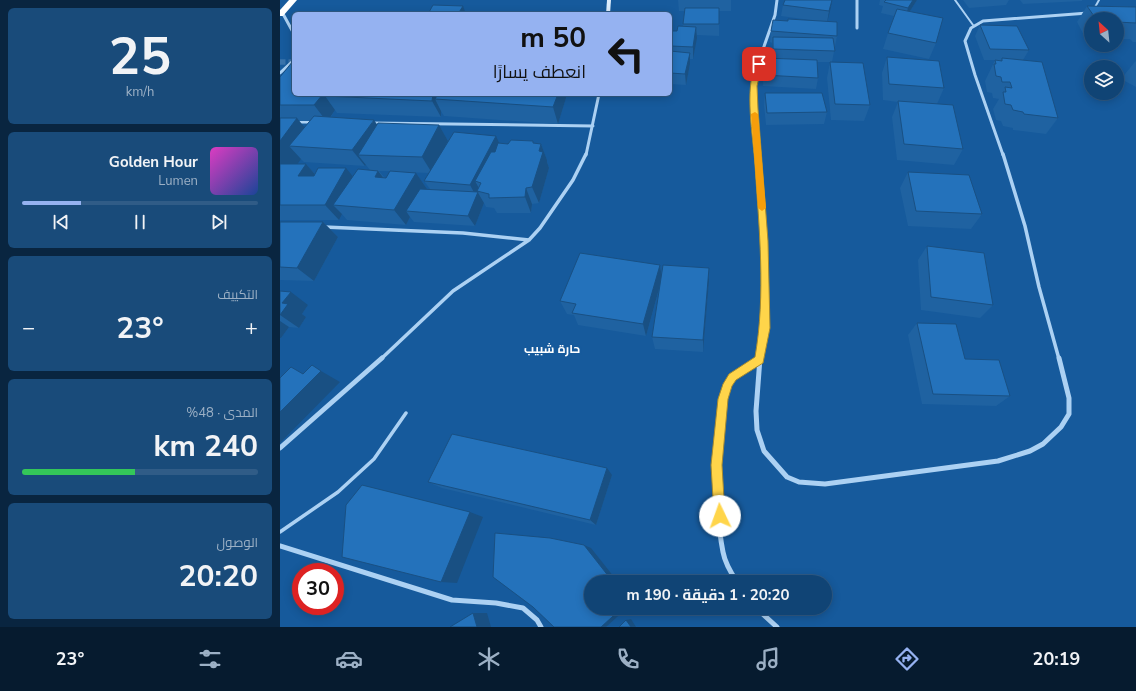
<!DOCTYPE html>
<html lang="ar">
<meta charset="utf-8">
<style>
body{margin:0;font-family:"Nunito Sans",Cairo,sans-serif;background:#194b7a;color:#f1f3f6;direction:rtl;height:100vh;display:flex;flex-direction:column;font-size:15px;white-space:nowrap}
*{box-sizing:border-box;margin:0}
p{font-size:13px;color:#9cb0c5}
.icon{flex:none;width:22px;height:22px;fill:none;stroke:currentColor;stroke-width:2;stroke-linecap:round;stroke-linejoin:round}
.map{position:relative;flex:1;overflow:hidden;direction:ltr}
.sheet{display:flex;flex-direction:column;gap:8px;padding:8px;background:#092540;width:280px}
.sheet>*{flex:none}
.hud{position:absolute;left:12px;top:12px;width:380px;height:84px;border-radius:6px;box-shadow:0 2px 10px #0003,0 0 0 1px #305c87;direction:rtl;background:#95b2f1;color:#111;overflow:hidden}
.needle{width:26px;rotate:333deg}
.fabs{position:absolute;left:804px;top:12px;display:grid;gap:8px}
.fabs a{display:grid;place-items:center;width:40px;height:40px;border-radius:50%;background:#104475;box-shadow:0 2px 10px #0003,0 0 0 1px #305c87;font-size:20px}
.speed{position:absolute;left:12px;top:563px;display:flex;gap:8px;font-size:20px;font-weight:700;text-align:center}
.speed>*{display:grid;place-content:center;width:52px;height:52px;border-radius:50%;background:#104475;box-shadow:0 2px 10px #0003,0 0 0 1px #305c87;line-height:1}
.speed .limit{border:6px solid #d22;background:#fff;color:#111}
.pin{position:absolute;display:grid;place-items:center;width:34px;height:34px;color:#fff;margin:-17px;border-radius:8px;box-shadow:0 2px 6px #0006}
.me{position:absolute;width:44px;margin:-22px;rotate:357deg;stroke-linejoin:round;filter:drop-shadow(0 0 3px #0008)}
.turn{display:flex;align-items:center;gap:14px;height:84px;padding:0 20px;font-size:18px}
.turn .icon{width:52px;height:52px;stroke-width:2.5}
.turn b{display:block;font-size:28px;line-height:34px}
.big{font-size:30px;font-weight:700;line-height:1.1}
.sheet .widget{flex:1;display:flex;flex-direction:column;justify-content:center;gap:6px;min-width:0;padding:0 14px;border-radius:6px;background:#194b7a}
.sheet .dial{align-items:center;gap:0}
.dial b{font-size:52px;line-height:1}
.song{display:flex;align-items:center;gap:12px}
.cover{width:48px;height:48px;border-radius:6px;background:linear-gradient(135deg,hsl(310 70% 55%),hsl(220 70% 35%))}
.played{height:4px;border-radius:2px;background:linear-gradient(90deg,#95b2f1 25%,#305c87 25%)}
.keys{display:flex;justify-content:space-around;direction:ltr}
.heat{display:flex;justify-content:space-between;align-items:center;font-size:22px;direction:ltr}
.charge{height:6px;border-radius:3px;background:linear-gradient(90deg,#34c759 48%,#305c87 0)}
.trip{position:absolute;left:304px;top:575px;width:248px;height:40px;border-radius:20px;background:#104475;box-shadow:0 2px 10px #0003,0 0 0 1px #305c87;font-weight:700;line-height:40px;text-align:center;direction:rtl}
.dock{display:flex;height:64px;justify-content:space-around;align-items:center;background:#061b2f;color:#9cb0c5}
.dock .icon{width:28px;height:28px}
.dock .current{color:#95b2f1}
.dock b{font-size:18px;color:#f1f3f6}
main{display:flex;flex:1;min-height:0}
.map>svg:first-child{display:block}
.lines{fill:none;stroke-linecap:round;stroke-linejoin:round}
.secondary-tunnel{stroke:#3973ab;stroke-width:5.5;stroke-dasharray:5.5 3;stroke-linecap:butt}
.lane-far1{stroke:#acd1f3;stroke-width:2}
.lane{stroke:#acd1f3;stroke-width:3.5}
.street-far2{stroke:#acd1f3;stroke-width:3}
.street-far1{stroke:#acd1f3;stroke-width:3.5}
.street{stroke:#acd1f3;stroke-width:5}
.secondary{fill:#dbecfc;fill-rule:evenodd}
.highway{fill:#fff;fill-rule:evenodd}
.wall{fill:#1f62a1;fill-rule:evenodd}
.shaded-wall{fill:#195083}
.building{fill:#2472bb;stroke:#195083}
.route{fill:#ffd54a;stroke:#a68a30}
.slow{fill:#f59e0b}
.labels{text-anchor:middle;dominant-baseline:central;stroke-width:4;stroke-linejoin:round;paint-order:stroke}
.quarter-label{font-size:12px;font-weight:bold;fill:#fff;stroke:#165a9c}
</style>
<main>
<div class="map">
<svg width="856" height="627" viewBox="0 0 856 627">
<rect width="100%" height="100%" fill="#165a9c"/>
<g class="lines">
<!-- secondary-tunnel -->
<path class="secondary-tunnel" d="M0,62H13"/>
<!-- lane-far1 -->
<path class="lane-far1" d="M675,0L693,25
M814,9L819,0"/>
<!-- lane -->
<path class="lane" d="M0,532L58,492L94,459L126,413"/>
<!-- street-far2 -->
<path class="street-far2" d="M577,0V28
M2,12L14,34
M0,73L14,60
M14,122H34
M92,123L313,126
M306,155L319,94
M478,155L474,86L481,55L495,15L497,0
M723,155L695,75L685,41L691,28L703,21L808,13"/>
<!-- street-far1 -->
<path class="street-far1" d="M478,154L486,301L485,328L480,359
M723,154L745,226L759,287L779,359
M44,227L183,233L249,240
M101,359L173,291L249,240L260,228L293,180L306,154"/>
<!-- street -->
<path class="street" d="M480,358L476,411L477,430L484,451L507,477L519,482L545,484L718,461L750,451L763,444L781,427L789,414V398L779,358
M0,448L102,358
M0,546L172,600L216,603L243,608L257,620L261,627
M457,582C451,573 445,563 443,552C435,512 437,465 441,425C442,411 442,395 449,383C455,373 470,366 480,360
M476,608L497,627"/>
<!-- secondary -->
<path class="secondary" d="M327,0H331L330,14H326Z"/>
<!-- highway -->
<path class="highway" d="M9,0H17L3,16H0V10Z"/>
</g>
<!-- wall -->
<path class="wall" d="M398,0H451V11H439V36L417,35L413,59H410V64L406,85L390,84V31H397L403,26L404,11H399Z
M552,0L547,22L557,36L552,62L590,105L584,121L551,120L547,78L550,62H537L538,78L536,89L483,86L484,58H492V43L490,42L491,31L508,21L530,20L501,16L503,5Z
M600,0H637L630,11L656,43L649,59L603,49L608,33L614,16L601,13L603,6L599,5Z
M683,0H729L726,5L689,8Z
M740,0H802V1L743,4Z
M807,6L856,7V42H853L850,39H837V19H811V39H806L797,22Z
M700,25L749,50L743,60L778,118L766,134L733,130V128L723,126L721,121L716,120L713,109L719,99L713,98L712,93L707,92L705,81L715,60H704L695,36Z
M607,57L664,88L657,104L683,149L674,165L617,160L612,117L618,102L603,100L602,73Z
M856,61V87L841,79L854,63Z
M0,77L14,94L286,98L278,124L164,116L161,111V117L57,113L55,110L51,117L97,124L159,125L168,141L220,143L228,144L253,141L254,144H261L267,160V162L269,168L259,203L252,204L251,213H217L214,208L206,207L204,203L195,226L134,222L130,217L126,225L67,220L62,214L59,220H0ZM19,121H30L24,128ZM21,159L24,162L85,166L86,165L90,170L73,177L35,174L26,164H17ZM99,171H110L106,178L104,177ZM122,172L149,173L144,181L150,189H147L136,173Z
M485,93L547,112L544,124L486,125L484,105Z
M628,172L702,214L691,229L628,226L620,188Z
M0,222H43L58,237L34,281L0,280Z
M647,246L713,305L700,318L641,310L638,260Z
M380,265L382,273L429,281L423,352L375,349L372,337L379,290L366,336L298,325L294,315L287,314L280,301Z
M0,291L28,305L22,314L26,317L19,328L9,327L1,338H0Z
M637,323L730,396L716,406L642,404L628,335Z
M332,475L316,525L162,488L148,482Z"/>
<!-- shaded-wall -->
<path class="shaded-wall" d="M552,0L551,7L547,23L549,11Z
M633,0H637L625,19L628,8Z
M183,6L186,14H178Z
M416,27L417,38L413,59V47Z
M410,53V64L406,85L405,74Z
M43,94H66L45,96L55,110L47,122L34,105Z
M153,94H162L155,99L161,111V117L152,101Z
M278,94H285L286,98L278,124L273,107Z
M17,118L34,139L9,146L21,159L0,189V141Z
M94,120L105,136L78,155L86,165L85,166L72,150Z
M159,125L168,141L152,173L142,157Z
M216,136L221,147L201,183L195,181L200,190L197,191L204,203L195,226L188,216L196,196L190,185Z
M261,144L267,160V162L269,168L259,203L252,187Z
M26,164L40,180L18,176Z
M66,168L79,184L53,205L62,214L59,220L45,205Z
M98,171L110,186L95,177Z
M136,173L147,189L126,211L130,217L126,225L114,210Z
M246,188L252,204L251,213L245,197Z
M43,222L58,237L34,281L17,268Z
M380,265L382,278L366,336L363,324Z
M429,268V281L423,352V340Z
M11,292L28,305L22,314L26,317L19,328L0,315L2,303Z
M0,321L9,327L1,338H0Z
M41,371L60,382L0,443V412Z
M327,468L332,475L316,525L310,520Z
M190,512L203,517L177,583L161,582Z
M304,545L311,548L338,582H333Z
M342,608H347L326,627H321Z
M193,613H207L211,627H197Z
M351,619L356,627H351L346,620Z"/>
<!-- building -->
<path class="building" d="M505,0H552L549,11L503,5Z
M606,0H633L628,8L604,2Z
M153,5L183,6L178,14H148Z
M807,6L856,7V23L837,22V19H816Z
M405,8H439V24H403Z
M617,9L663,18L656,43L608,33Z
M380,12V14H343Z
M508,19L557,22V36L491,31L493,20L508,21Z
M700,25L737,26L749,50L710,49Z
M398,26L416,27L413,47L391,46L392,41H390V31H397Z
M493,37L553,38L555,51L493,49Z
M390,51L410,53L405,74L390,73Z
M607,57L659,61L664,88L609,84Z
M484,58L537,60L538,78L484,75Z
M722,58L762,62L778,118L744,114L743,112L733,110L731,105L725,104L723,92H726L725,87L732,88L730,82H722L721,77L716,76L714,64H716L715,60L722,61Z
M13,61H14V94H43L34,105H0V77Z
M550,62L583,63L590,105L555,104Z
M485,93H542L547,112L487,113Z
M46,94H153L152,101L45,96Z
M158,94H278L273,107L155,99Z
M618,101L673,105L683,149L624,144Z
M34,116L94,120L72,150L9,146Z
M0,118H17L0,141Z
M98,123L159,125L142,157L78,155Z
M174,132L216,136L190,185L144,181Z
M231,140L253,141V143L261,144L259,151L263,152L252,187L246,188L245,197L209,198V194L197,191L201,183L195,181L211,152H215L218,143L228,144Z
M0,164H26L18,176H34L38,168H66L45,205H0Z
M78,169L98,171L95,177L106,178L110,171L136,173L114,210L53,205Z
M628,172L689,175L702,214L636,211Z
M140,189L198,192L188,216L126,211Z
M0,222H43L17,268L0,267Z
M647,246L704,253L713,305L651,297Z
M300,253L380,265L363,324L292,313L296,304L280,301Z
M383,265L429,268L423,340L372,337Z
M0,291L11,292L2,303L8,304L0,315Z
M637,323L676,324L685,359L719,360L730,396L653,394Z
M32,365L41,371L0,412V378L11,367L23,374Z
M172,434L327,468L310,520L148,482Z
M82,485L190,512L161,582L62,557L66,505Z
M215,533L270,538L304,545L333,582H311V608H342L321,627H274L253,607L213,577Z
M193,613L197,627H170Z
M346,620L351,627H339Z"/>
<!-- route -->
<path class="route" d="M476,62L482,64L477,86L478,109L488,241L490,328L483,363L456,380L452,386L448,399L442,465L445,516L444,520L440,522L435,520L434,516L431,465L438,399L443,384L449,374L475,357C486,294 479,229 475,165C473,135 464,90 476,62Z"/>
<!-- slow -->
<path class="slow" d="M475,112L478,114L486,208L482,211L478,208L471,114Z"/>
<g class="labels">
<!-- quarter labels -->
<g class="quarter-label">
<text x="272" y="349">حارة شبيب</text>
</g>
</g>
</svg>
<div class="fabs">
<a><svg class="needle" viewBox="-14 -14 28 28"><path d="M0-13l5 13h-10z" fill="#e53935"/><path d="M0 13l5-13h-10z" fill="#9cb0c5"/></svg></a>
<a><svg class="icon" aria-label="layers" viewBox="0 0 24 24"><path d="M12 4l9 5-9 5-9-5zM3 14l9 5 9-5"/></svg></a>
</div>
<div class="speed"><div class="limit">30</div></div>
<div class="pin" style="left:479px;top:64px;background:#d93025"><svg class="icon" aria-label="arrive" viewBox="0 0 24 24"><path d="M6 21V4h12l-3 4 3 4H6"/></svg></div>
<svg class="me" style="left:440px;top:516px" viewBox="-20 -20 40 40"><circle r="19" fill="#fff"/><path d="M0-13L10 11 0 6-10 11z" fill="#ffd54a"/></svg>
<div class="trip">20:20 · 1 دقيقة · 190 m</div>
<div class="hud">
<div class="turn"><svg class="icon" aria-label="left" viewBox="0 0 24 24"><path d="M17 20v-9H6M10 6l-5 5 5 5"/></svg><div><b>50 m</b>انعطف يسارًا</div></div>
</div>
</div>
<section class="sheet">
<div class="widget dial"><b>25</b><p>km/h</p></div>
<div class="widget">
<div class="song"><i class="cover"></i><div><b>Golden Hour</b><p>Lumen</p></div></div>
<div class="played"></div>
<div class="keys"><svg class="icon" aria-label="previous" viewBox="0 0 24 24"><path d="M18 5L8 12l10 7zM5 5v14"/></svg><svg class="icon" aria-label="pause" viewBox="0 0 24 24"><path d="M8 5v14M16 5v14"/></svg><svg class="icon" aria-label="next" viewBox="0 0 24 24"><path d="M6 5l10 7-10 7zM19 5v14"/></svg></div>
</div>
<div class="widget"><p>التكييف</p>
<div class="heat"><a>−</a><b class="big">23°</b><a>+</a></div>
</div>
<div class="widget"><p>المدى · 48%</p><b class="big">240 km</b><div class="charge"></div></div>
<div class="widget"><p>الوصول</p><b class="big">20:20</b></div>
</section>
</main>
<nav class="dock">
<b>20:19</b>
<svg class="icon current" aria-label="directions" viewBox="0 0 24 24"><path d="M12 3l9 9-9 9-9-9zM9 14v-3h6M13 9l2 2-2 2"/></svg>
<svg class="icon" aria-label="music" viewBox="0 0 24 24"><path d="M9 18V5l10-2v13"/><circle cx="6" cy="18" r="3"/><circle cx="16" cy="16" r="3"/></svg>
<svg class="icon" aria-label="phone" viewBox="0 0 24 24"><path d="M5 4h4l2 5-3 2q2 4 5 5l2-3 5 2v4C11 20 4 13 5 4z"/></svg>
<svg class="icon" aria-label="climate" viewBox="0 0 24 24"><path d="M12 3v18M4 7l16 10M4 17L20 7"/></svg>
<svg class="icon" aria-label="car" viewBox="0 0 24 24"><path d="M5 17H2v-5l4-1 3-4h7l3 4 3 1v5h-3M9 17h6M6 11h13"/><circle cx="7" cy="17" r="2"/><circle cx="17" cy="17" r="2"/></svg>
<svg class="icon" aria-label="filters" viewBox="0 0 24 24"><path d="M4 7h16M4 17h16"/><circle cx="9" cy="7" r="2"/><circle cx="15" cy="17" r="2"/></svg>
<b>23°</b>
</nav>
